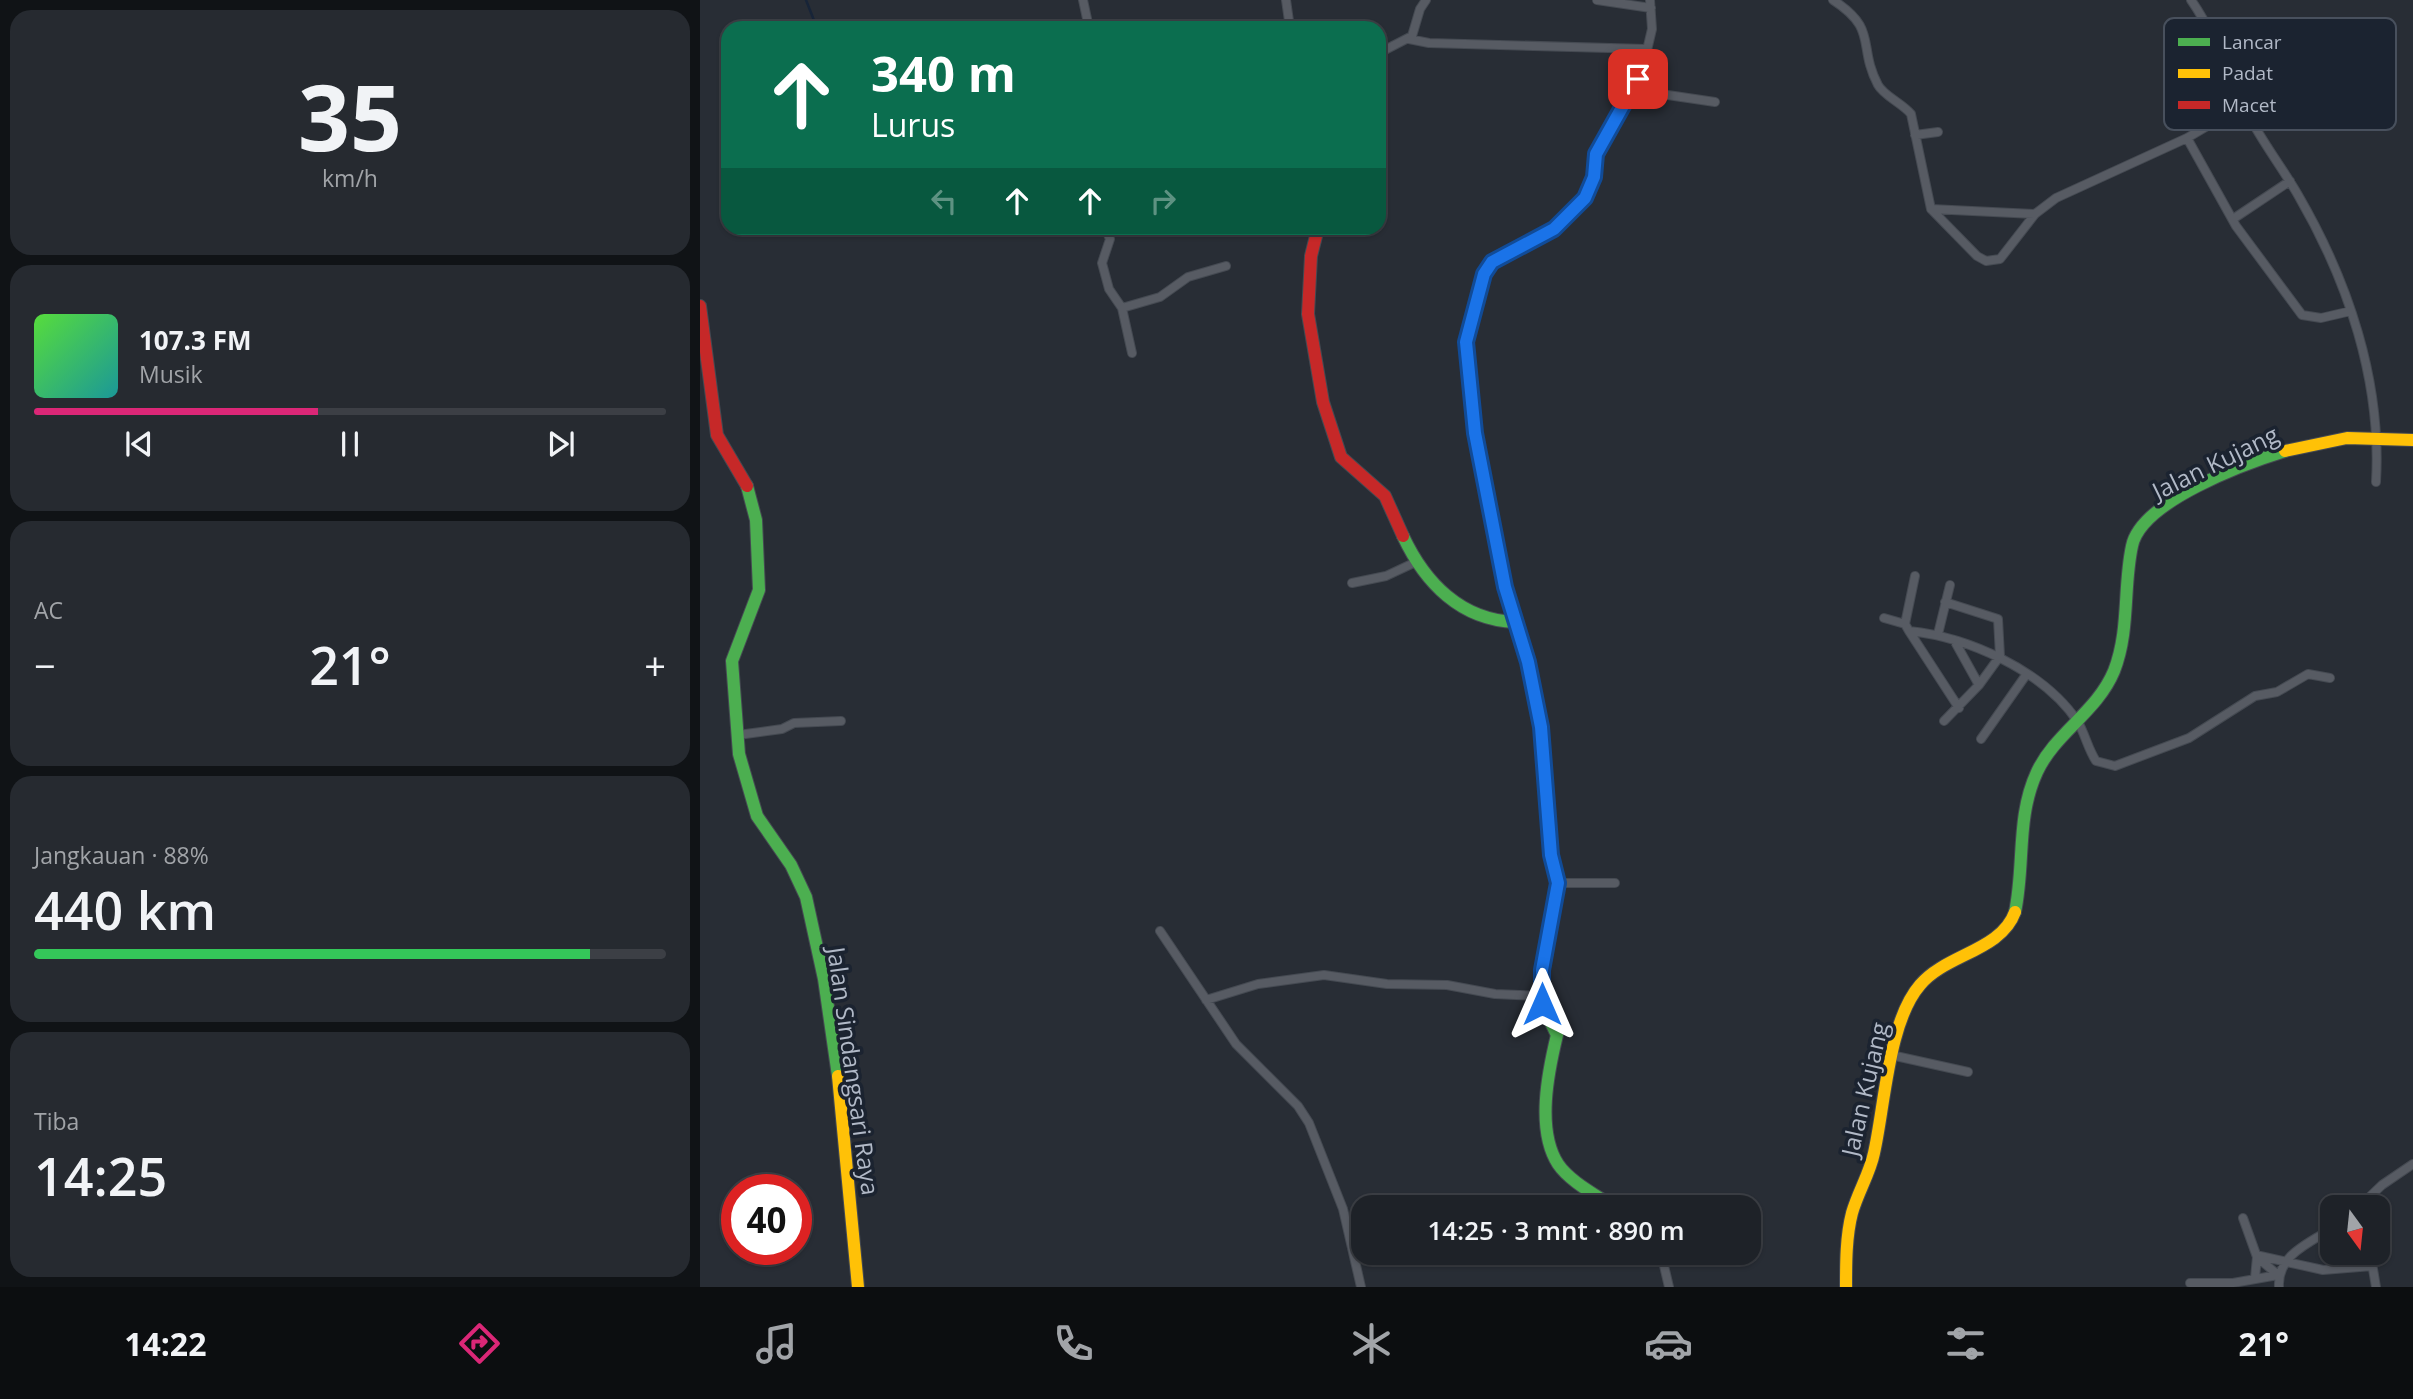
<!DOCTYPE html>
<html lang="id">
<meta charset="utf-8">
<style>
body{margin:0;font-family:"Open Sans",sans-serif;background:#262a30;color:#f1f3f6;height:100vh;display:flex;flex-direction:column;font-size:26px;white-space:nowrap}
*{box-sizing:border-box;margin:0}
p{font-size:23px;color:#a1a4a8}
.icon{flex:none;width:38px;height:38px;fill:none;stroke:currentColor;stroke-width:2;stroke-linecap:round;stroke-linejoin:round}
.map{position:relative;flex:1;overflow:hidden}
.drawer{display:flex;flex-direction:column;gap:10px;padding:10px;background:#101316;width:700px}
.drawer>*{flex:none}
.hud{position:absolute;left:21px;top:21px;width:665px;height:214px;border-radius:21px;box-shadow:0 2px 5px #0004,0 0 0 2px #3c3f45;background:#0b6e4f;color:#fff;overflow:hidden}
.needle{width:46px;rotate:165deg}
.fabs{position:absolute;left:1620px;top:1195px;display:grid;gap:14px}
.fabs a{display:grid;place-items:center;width:70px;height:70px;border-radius:14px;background:#1e2228;box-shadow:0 2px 5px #0004,0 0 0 2px #3c3f45;font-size:35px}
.speed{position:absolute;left:21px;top:1174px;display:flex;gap:14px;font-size:35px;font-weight:700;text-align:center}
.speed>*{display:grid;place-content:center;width:91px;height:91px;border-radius:50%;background:#1e2228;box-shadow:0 2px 5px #0004,0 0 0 2px #3c3f45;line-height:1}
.speed .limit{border:10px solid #d22;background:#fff;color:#111}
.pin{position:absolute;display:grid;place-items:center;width:60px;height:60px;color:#fff;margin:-30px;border-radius:14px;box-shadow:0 4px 10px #0006}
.me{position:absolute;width:77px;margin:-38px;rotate:0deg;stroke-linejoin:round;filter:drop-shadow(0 0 5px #0008)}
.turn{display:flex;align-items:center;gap:24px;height:147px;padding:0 35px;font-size:32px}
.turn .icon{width:91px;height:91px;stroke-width:2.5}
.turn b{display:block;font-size:49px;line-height:60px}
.lanes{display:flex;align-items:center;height:66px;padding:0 35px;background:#0003;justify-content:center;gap:35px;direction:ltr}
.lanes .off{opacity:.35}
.big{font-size:52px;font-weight:600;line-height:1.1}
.drawer .card{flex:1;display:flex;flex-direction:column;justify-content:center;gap:10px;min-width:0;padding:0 24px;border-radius:21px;background:#262a30}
.drawer .dial{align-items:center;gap:0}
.dial b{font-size:91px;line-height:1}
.song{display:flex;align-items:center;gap:21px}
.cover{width:84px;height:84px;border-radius:10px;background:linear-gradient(135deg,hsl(110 70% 55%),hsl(180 70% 35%))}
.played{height:7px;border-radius:4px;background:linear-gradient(90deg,#db2777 45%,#3c3f45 45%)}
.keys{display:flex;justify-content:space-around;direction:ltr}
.heat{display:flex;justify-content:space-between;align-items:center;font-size:38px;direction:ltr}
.charge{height:10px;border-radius:5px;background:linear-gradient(90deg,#34c759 88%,#3c3f45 0)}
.trip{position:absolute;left:651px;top:1195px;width:410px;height:70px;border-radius:21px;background:#1e2228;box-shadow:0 2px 5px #0004,0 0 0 2px #3c3f45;font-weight:600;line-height:70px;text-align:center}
.tab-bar{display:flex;height:112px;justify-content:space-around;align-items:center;background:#0c0e10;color:#a1a4a8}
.tab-bar .icon{width:49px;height:49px}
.tab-bar .on{color:#db2777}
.tab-bar b{font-size:32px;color:#f1f3f6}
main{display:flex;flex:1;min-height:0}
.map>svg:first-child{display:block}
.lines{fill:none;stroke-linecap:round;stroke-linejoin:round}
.stream{stroke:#172438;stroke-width:2.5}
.street-casing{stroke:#454a52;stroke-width:10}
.fast-casing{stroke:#454a52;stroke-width:14}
.slow-casing{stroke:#454a52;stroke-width:14}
.jam-casing{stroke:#454a52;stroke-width:14}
.street{stroke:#575b63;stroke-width:8}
.fast{stroke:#4caf50;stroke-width:12}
.slow{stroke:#ffc107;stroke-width:12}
.jam{stroke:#c62828;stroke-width:12}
.route-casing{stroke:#114b97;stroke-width:18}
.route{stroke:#1a73e8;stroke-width:12}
.labels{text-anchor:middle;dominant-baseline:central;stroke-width:7;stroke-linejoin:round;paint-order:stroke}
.street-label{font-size:24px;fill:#b1b9c7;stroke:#1b2330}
.key{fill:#1b2330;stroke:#48505d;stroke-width:2}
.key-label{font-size:19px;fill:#b1b9c7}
</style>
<main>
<section class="drawer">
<div class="card dial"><b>35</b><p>km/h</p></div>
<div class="card">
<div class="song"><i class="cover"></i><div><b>107.3 FM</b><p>Musik</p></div></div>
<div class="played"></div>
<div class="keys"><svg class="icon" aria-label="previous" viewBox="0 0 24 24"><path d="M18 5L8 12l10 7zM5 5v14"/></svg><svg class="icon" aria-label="pause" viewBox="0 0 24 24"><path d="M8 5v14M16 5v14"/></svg><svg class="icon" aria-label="next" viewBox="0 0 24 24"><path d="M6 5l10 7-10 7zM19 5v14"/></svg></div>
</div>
<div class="card"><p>AC</p>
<div class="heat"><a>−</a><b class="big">21°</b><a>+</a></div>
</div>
<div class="card"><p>Jangkauan · 88%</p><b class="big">440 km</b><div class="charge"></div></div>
<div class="card"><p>Tiba</p><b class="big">14:25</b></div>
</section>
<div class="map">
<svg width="1713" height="1287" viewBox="0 0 1713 1287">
<rect width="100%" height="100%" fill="#282d35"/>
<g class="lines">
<!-- stream -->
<path class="stream" d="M106,0L117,28"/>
<defs>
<path id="street" d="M383,0L389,28
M586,0L590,28
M897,0L951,8
M1133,0C1179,30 1157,45 1178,85C1184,96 1202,103 1211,114L1231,209L1277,256L1286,261L1300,259L1335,214L1356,198L1487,138L1543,105
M1491,0C1515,34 1529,77 1548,114C1562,142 1582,167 1598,195C1648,281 1682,381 1676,482
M709,39L729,43L946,49
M679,53L712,36L720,9L726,0
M934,90L1015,102
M1215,135L1238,132
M1487,138L1536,226L1602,315L1621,318L1651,311
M1231,209L1335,214
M1533,219L1590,181
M405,228L410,239L402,263L409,289L422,308L432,353
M422,308L460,297L488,277L526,266
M652,583L686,576L718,561
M1245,602L1298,619L1300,656L1279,685L1254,640
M1184,618L1205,624L1209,631C1268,637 1343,670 1378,722C1385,734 1388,749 1396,761L1415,766L1489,738L1555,696L1577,692L1608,674L1630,678
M815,622L805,587L775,433L767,332L784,274L792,262L854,229L891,188L896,154L928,103L944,63L952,29L950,0
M1205,624L1215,576
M1209,631L1259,708
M1238,634L1250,585
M1244,721L1279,685
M38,735L82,729L94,723L141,721
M1281,739L1326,675
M858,883H915
M460,931L536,1044L598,1106L609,1123L643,1209L661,1287
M506,1000L558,984L624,975L687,984L747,985L795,994L840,996
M1191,1055L1268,1072
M1658,1208L1682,1185L1713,1164
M961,1253L969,1287
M1675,1253L1672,1263L1676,1287
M1555,1278L1557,1257L1560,1256L1623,1270L1672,1266
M1490,1283H1533L1578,1275L1557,1257L1543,1218
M1579,1287C1577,1255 1609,1243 1633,1228"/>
<path id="fast" d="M47,486L56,520L59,590L32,661L39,754L57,816L91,865L106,897L124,979L138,1076
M703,536C725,583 761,620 815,622L828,662L841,727L851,855L858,883L841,986L842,1005L857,1035C848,1072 836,1130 858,1164C870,1182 898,1196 915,1208
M1315,912C1325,865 1316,817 1337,772C1355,733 1397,712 1414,671C1430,630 1423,587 1432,546C1441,501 1546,463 1585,451"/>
<path id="slow" d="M1585,451L1647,438L1713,440
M138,1076L158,1287
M1146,1287C1146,1263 1146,1236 1152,1213C1158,1192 1170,1173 1174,1153C1185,1105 1188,1022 1220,985C1246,954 1301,951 1315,912"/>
<path id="jam" d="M618,228L611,256L608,314L623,402L641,457L685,496L703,536
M0,306L17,435L47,486"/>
</defs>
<!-- street casing -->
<use href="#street" class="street-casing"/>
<!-- fast casing -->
<use href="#fast" class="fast-casing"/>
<!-- slow casing -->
<use href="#slow" class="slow-casing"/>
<!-- jam casing -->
<use href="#jam" class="jam-casing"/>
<!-- street -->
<use href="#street" class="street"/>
<!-- fast -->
<use href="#fast" class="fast"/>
<!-- slow -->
<use href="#slow" class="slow"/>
<!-- jam -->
<use href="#jam" class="jam"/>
</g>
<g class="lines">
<defs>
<path id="route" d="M842,1004V970L858,883L851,855L841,727L828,662L805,587L775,433L766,342L784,274L792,262L854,229L885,198L894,177L896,154L938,79"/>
</defs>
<!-- route casing -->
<use href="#route" class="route-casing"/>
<!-- route -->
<use href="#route" class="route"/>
</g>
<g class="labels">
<!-- street labels -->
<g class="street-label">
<text transform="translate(1515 462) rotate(-26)">Jalan Kujang</text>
<text transform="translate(154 1071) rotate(82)">Jalan Sindangsari Raya</text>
<text transform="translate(1164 1089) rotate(-77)">Jalan Kujang</text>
</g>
</g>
<!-- legend -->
<rect x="1464" y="18" width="232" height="112" rx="10" class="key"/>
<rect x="1478" y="38" width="32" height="8" fill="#4caf50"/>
<rect x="1478" y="69" width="32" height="9" fill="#ffc107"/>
<rect x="1478" y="101" width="32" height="8" fill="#c62828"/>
<g class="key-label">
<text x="1522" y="49">Lancar</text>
<text x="1522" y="80">Padat</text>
<text x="1522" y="112">Macet</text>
</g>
</svg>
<div class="fabs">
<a><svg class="needle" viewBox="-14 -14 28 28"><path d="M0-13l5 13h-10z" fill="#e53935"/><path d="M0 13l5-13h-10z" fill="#a1a4a8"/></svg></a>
</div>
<div class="speed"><div class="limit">40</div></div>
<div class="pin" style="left:938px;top:79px;background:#d93025"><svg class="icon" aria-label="arrive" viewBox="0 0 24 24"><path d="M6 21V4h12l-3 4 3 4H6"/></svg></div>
<svg class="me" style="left:842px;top:1004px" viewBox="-20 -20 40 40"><path d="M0-17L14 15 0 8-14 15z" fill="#1a73e8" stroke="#fff" stroke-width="4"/></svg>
<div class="trip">14:25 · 3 mnt · 890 m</div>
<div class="hud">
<div class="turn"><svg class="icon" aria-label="ahead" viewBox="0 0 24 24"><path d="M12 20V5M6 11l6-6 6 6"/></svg><div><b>340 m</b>Lurus</div></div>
<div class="lanes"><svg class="icon off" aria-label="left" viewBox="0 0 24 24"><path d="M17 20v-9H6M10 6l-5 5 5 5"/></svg><svg class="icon" aria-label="ahead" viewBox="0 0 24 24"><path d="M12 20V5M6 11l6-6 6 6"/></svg><svg class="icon" aria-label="ahead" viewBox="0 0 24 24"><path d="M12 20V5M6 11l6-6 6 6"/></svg><svg class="icon off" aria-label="right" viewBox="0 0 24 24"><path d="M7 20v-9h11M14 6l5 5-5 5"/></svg></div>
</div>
</div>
</main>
<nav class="tab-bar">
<b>14:22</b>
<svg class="icon on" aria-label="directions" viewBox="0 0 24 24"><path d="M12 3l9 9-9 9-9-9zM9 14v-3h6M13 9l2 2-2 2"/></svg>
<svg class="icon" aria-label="music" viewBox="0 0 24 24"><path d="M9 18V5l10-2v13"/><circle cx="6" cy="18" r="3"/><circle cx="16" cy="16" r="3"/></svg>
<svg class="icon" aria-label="phone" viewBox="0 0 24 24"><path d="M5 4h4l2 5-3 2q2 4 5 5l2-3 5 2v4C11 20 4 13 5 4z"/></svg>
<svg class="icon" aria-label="climate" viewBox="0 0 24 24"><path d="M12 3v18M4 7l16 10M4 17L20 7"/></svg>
<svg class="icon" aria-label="car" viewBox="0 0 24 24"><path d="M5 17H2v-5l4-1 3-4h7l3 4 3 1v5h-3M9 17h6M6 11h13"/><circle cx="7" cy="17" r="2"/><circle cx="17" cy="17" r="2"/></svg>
<svg class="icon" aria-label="filters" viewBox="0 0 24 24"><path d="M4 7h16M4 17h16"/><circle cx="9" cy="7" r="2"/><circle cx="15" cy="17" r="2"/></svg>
<b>21°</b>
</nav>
